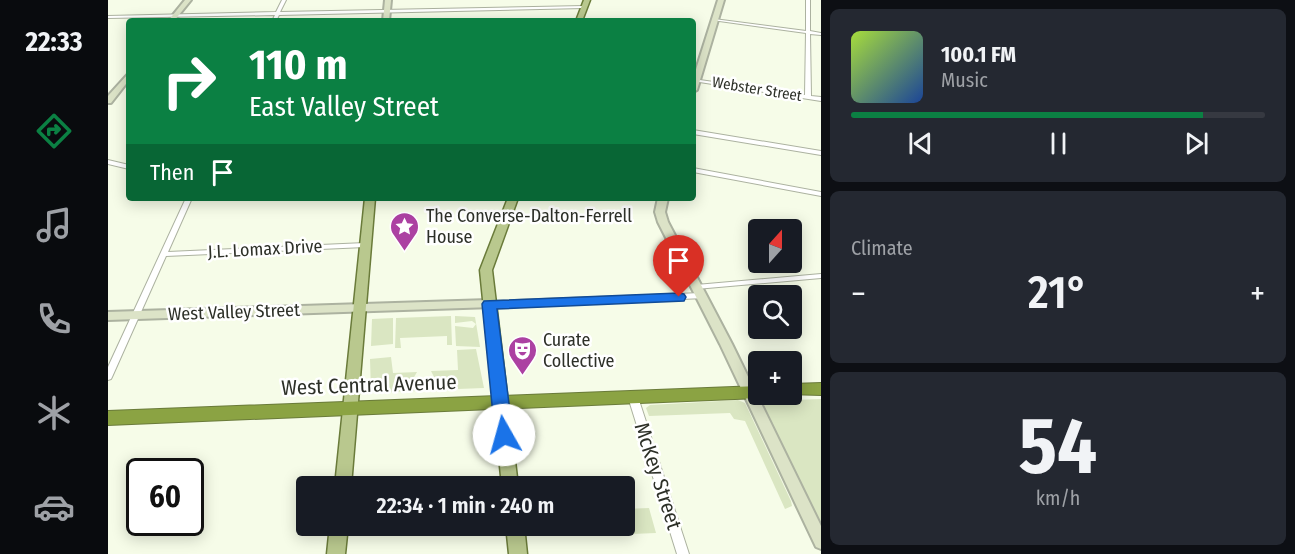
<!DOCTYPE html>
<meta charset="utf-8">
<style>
body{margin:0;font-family:"Fira Sans Condensed",sans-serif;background:#242831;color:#f1f3f6;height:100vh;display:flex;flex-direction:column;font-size:22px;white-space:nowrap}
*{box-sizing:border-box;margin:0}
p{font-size:20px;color:#9ea1a6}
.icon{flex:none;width:33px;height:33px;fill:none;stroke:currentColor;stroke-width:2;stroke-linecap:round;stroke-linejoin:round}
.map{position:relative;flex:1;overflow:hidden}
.details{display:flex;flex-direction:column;gap:9px;padding:9px;background:#0d0f14;width:474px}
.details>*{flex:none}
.banner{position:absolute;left:18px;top:18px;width:570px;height:183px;border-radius:6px;box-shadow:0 3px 15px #0003;background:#0b8043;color:#fff;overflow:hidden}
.needle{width:39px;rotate:21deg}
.buttons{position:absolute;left:640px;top:219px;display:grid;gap:12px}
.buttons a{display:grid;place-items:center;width:54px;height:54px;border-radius:6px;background:#171b24;box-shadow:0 3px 15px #0003;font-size:30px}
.speed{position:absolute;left:18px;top:458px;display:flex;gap:12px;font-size:30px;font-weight:700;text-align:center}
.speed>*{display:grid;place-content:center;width:78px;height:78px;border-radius:50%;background:#171b24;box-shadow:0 3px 15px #0003;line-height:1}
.speed .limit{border:3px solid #111;border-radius:9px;background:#fff;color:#111}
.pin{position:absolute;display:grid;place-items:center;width:51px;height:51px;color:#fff;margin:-62px -26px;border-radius:50% 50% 50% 0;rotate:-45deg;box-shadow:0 0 6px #0007}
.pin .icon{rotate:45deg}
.me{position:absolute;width:66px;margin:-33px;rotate:353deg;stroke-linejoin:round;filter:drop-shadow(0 0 4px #0008)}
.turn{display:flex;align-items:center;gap:21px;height:126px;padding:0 24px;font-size:27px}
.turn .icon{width:78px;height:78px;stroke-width:2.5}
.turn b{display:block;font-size:42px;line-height:51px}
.then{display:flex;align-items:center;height:57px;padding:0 24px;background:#0003;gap:12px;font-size:22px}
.big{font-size:45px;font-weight:600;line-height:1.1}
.details .widget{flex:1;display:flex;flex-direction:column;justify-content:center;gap:9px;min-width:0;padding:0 21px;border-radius:9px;background:#242831}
.details .dial{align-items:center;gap:0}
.dial b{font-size:78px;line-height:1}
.song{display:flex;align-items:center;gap:18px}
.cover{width:72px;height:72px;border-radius:9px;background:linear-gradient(135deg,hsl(80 70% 55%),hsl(220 70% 35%))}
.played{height:6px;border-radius:3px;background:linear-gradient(90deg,#0b8043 85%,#363941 85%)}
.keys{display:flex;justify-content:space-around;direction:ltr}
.heat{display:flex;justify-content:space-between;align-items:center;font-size:33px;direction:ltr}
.trip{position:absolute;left:188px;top:476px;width:339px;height:60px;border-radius:6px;background:#171b24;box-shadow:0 3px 15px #0003;font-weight:600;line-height:60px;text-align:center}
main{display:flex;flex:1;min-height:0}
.tabs{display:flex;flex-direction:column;width:108px;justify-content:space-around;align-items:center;background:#090b0e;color:#9ea1a6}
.tabs .icon{width:42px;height:42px}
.tabs .selected{color:#0b8043}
.tabs b{font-size:27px;color:#f1f3f6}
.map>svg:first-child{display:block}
.green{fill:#dae6c2}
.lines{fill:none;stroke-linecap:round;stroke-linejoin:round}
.street-casing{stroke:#acb2a0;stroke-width:2}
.secondary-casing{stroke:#acb2a0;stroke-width:4}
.primary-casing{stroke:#6a7b3a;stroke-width:3}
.highway-casing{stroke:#6a7b3a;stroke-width:2}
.street{fill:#fff;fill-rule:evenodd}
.secondary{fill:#dce3c7;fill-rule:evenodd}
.primary{fill:#b9c88e;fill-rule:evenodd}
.highway{fill:#8ba343;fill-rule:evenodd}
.route{fill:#1a73e8;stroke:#114b97;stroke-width:1.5}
.labels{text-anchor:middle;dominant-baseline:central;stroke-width:5;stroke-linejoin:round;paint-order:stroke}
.far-street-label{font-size:15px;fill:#2d3028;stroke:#fff}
.poi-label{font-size:18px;fill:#2d3028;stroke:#fff;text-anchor:start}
.street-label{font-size:18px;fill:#2d3028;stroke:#fff}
.near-street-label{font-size:21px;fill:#2d3028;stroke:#fff}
</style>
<main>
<nav class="tabs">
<b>22:33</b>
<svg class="icon selected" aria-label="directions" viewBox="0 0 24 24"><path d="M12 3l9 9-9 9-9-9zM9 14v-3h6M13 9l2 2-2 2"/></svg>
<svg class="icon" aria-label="music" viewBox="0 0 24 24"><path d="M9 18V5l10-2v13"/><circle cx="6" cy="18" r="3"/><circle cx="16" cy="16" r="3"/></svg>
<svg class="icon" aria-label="phone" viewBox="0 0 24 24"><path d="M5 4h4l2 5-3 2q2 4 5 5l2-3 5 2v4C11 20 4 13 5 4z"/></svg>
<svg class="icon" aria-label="climate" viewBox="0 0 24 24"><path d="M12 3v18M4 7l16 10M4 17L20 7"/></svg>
<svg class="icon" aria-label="car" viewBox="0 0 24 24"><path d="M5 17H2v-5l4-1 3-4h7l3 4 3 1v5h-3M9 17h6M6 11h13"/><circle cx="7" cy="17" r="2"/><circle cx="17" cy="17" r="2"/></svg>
</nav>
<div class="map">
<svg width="713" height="554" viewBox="0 0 713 554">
<rect width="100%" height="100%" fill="#f6fce8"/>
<!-- green -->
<path class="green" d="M343,316L344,345H339V336L292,338L293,348H287L288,318Z
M347,316L367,317L372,347L348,346L347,326L365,328L368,324L364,321L347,323Z
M285,318V344L263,346L264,319Z
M368,349L376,388L324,390V383L327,379L323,371L350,370L349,350Z
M283,357L285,373L309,372L305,379L310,386V391L266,393L263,391L262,359Z
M713,399V523L653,404L656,401Z
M630,400L637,403L683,501L684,506L677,509L637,421L626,419L622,413L541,416L538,408L542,405Z
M541,508L548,533L500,535L498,525H516V509Z"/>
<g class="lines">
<defs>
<path id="street" d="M174,0H178L172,12L476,6L478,7L476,8L171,15L168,21H164L167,15L0,18V16L168,12Z
M698,0H702V31L713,33V35L702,34L703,96L713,97V101L585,81V79L697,95L698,33L604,20L606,19L698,31Z
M585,130L713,151V155L585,134Z
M0,160L21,165V169L0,164Z
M585,168L713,192V196L585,172Z
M78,198H84L60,252L257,243L261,245L257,247L58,256L4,377L3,379L0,380V367Z
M713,274V278L588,289L584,287L588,285Z
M594,293L598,296L597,298L381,307L377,304L381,301Z
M525,393L528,395L530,397L581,554H569L520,397L522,395Z"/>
<path id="secondary" d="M77,0H83L66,21H60Z
M277,0H283L281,21H275Z
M610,0H616L589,90L585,92V79Z
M21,74V80L3,103H0V96L19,75Z
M550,198H560L557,212L560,222L624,344L713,526V549L708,547L612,344L550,222L547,212Z
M381,300L385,301L386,304L385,307L0,320V312Z"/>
<path id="primary" d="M476,0H482L474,21H468Z
M257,198H267L243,486H227Z
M400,198H410L384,270L410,486H394L372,270Z
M222,525H240L237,554H219Z
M398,525H416L419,554H401Z"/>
<path id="highway" d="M713,383V395L679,394H684V384Z
M651,386V394H658L651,398L0,425V411Z"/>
</defs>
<!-- street casing -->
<use href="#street" class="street-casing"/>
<!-- secondary casing -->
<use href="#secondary" class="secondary-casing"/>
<!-- primary casing -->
<use href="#primary" class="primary-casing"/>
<!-- highway casing -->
<use href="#highway" class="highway-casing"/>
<!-- street -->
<use href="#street" class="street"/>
<!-- secondary -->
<use href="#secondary" class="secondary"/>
<!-- primary -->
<use href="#primary" class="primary"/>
<!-- highway -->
<use href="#highway" class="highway"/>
</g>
<!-- route -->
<path class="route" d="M571,293L576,294L578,297L576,301L389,309L405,435L402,440L396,442L390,440L387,435L374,304L376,301Z"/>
<!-- icons -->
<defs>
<symbol id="sight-pin" viewBox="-11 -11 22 30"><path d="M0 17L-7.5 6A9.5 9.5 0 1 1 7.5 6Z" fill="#ac41a2" stroke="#fff"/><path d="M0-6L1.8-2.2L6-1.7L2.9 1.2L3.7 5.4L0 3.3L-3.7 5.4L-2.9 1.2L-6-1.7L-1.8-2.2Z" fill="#fff"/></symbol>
<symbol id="theatre-pin" viewBox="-11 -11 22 30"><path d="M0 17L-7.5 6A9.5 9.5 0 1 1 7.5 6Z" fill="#ac41a2" stroke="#fff"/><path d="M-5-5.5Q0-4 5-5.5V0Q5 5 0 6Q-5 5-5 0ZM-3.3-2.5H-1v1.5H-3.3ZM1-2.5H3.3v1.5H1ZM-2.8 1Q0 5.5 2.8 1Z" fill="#fff"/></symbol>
</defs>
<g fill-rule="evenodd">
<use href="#sight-pin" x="280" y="210" width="33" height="45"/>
<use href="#theatre-pin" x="398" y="334" width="33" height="45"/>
</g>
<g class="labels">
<!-- far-street labels -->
<g class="far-street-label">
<text transform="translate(649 89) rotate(9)">Webster Street</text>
</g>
<!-- poi labels -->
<g class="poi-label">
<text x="318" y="216">The Converse-Dalton-Ferrell<tspan x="318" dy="21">House</tspan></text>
<text x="435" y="340">Curate<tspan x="435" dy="21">Collective</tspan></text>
</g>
<!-- street labels -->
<g class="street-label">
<text transform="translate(157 249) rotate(-3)">J.L. Lomax Drive</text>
<text transform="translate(126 312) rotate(-2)">West Valley Street</text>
</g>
<!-- near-street labels -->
<g class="near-street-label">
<text transform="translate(261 385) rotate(-2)">West Central Avenue</text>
<text transform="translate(550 476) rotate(72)">McKey Street</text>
</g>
</g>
</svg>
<div class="buttons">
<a><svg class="needle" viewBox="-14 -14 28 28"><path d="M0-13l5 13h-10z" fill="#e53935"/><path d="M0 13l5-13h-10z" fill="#9ea1a6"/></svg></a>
<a><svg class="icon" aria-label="search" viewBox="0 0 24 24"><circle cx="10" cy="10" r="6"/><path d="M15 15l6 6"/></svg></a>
<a>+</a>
</div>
<div class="speed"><div class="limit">60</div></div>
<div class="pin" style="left:571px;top:297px;background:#d93025"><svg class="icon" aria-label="arrive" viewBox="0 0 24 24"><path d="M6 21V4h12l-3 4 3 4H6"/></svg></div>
<svg class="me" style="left:396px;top:435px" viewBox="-20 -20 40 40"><circle r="19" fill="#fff"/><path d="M0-13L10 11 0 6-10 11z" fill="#1a73e8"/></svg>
<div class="trip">22:34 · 1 min · 240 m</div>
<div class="banner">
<div class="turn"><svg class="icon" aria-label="right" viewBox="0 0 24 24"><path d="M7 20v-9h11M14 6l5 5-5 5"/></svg><div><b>110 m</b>East Valley Street</div></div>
<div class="then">Then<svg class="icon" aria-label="arrive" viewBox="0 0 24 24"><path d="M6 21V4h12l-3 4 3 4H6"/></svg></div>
</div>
</div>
<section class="details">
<div class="widget">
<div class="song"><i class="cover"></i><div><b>100.1 FM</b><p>Music</p></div></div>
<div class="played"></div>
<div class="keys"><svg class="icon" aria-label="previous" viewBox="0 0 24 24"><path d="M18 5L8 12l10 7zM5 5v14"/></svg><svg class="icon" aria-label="pause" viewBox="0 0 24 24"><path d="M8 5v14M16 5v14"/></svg><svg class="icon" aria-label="next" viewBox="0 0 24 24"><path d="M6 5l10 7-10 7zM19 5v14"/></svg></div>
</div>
<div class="widget"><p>Climate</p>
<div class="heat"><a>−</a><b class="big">21°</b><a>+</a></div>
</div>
<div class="widget dial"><b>54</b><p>km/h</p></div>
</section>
</main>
